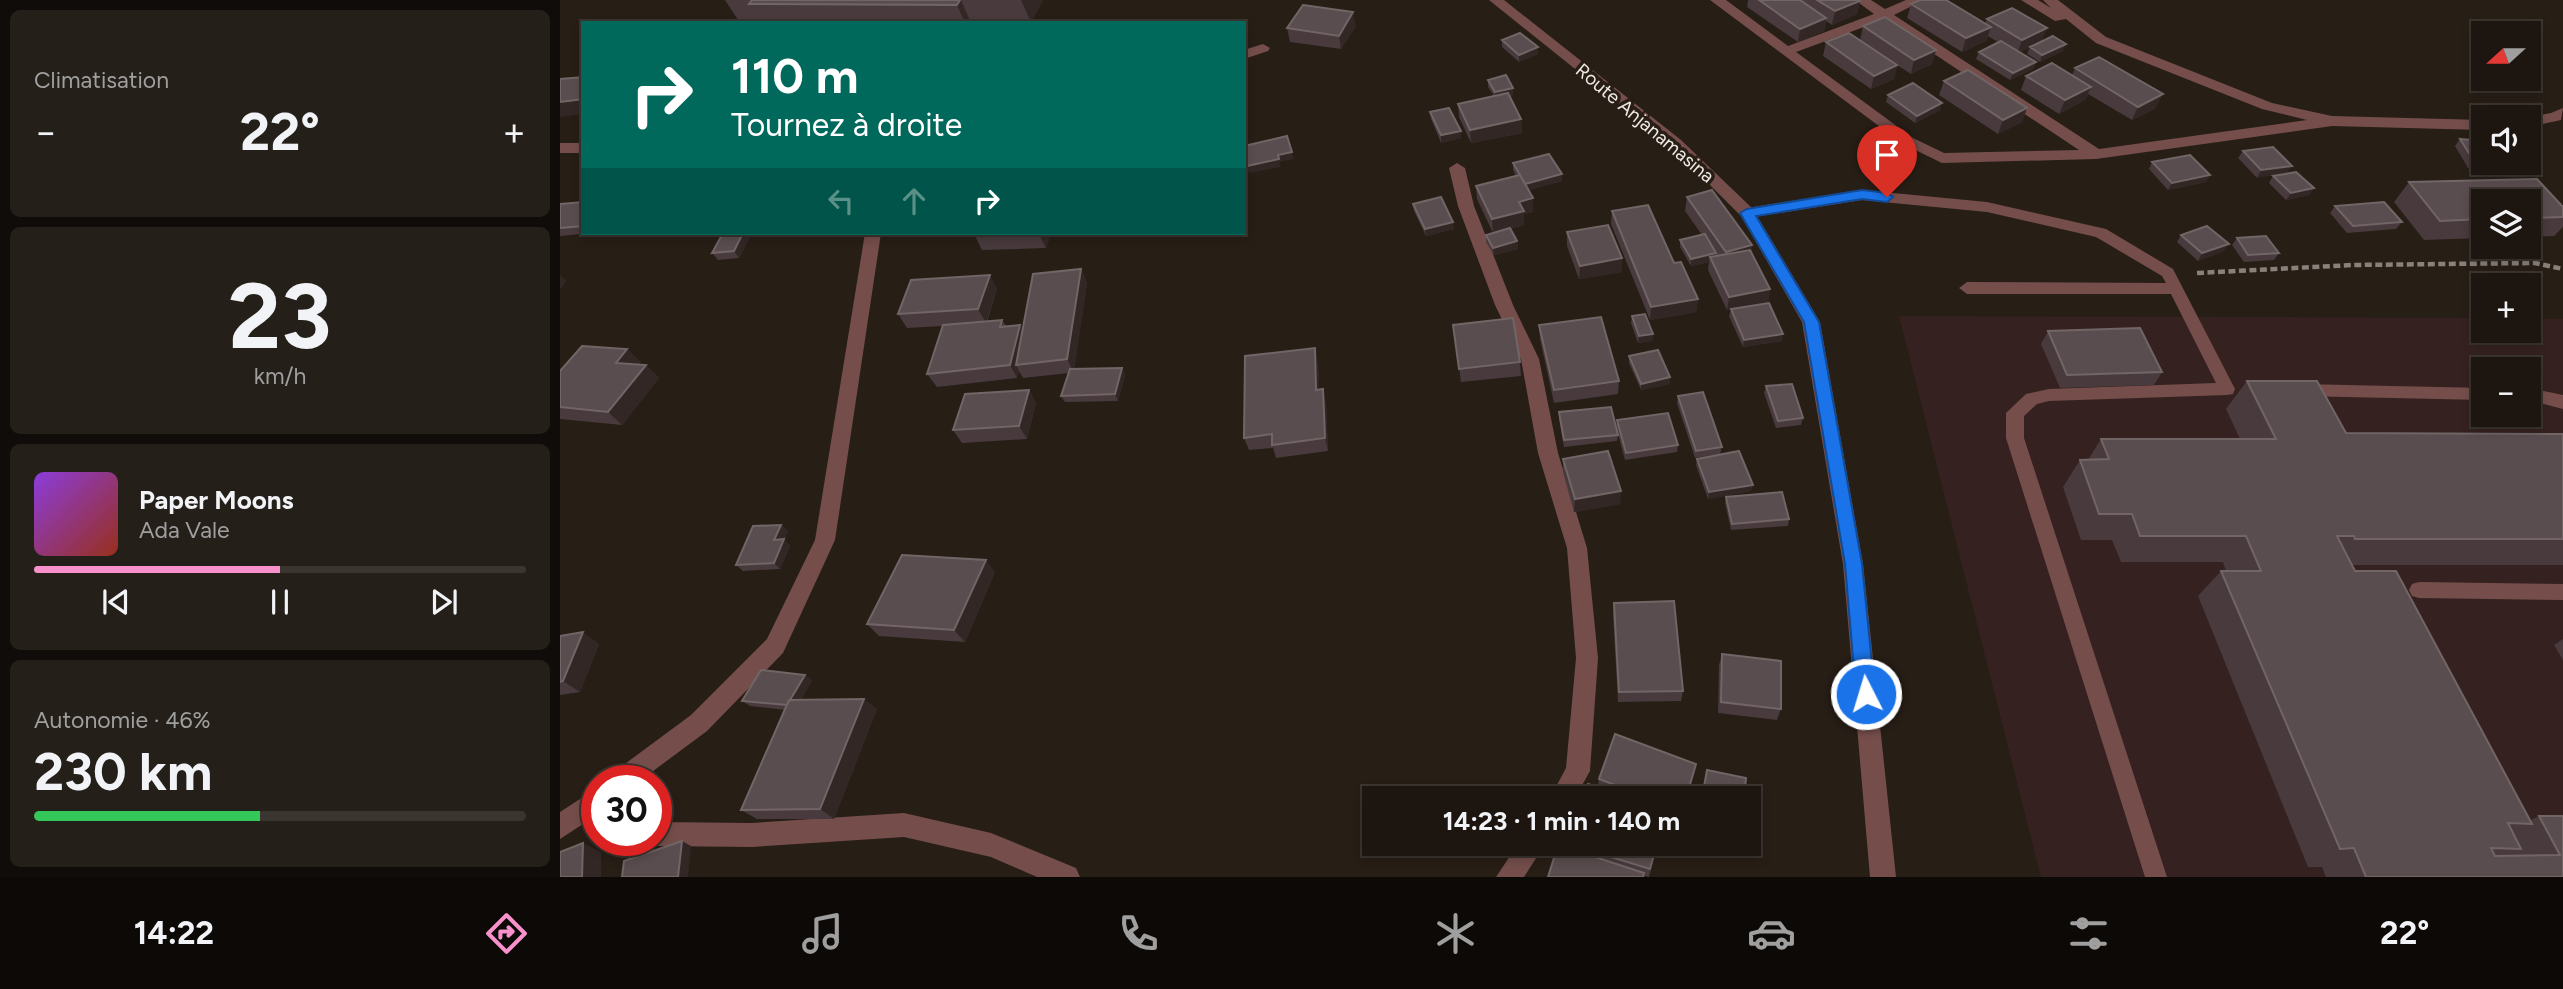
<!DOCTYPE html>
<html lang="fr">
<meta charset="utf-8">
<style>
body{margin:0;font-family:Figtree,sans-serif;background:#251f19;color:#f1f3f6;height:100vh;display:flex;flex-direction:column;font-size:26px;white-space:nowrap}
*{box-sizing:border-box;margin:0}
p{font-size:23px;color:#a09f9f}
.icon{flex:none;width:38px;height:38px;fill:none;stroke:currentColor;stroke-width:2;stroke-linecap:round;stroke-linejoin:round}
.map{position:relative;flex:1;overflow:hidden}
.sheet{display:flex;flex-direction:column;gap:10px;padding:10px;background:#100c09;width:560px}
.sheet>*{flex:none}
.banner{position:absolute;left:21px;top:21px;width:665px;height:214px;border-radius:0px;box-shadow:0 4px 10px #0003,0 0 0 2px #3b3530;background:#00695c;color:#fff;overflow:hidden}
.needle{width:46px;rotate:249deg}
.tools{position:absolute;left:1911px;top:21px;display:grid;gap:14px}
.tools a{display:grid;place-items:center;width:70px;height:70px;border-radius:0px;background:#1d1610;box-shadow:0 4px 10px #0003,0 0 0 2px #3b3530;font-size:35px}
.speed{position:absolute;left:21px;top:765px;display:flex;gap:14px;font-size:35px;font-weight:700;text-align:center}
.speed>*{display:grid;place-content:center;width:91px;height:91px;border-radius:50%;background:#1d1610;box-shadow:0 4px 10px #0003,0 0 0 2px #3b3530;line-height:1}
.speed .limit{border:10px solid #d22;background:#fff;color:#111}
.pin{position:absolute;display:grid;place-items:center;width:60px;height:60px;color:#fff;margin:-72px -30px;border-radius:50% 50% 50% 0;rotate:-45deg;box-shadow:0 0 7px #0007}
.pin .icon{rotate:45deg}
.me{position:absolute;width:77px;margin:-38px;rotate:355deg;stroke-linejoin:round;filter:drop-shadow(0 0 5px #0008)}
.turn{display:flex;align-items:center;gap:24px;height:147px;padding:0 35px;font-size:32px}
.turn .icon{width:91px;height:91px;stroke-width:2.5}
.turn b{display:block;font-size:49px;line-height:60px}
.lanes{display:flex;align-items:center;height:66px;padding:0 35px;background:#0003;justify-content:center;gap:35px;direction:ltr}
.lanes .off{opacity:.35}
.big{font-size:52px;font-weight:700;line-height:1.1}
.sheet .tile{flex:1;display:flex;flex-direction:column;justify-content:center;gap:10px;min-width:0;padding:0 24px;border-radius:10px;background:#251f19}
.sheet .dial{align-items:center;gap:0}
.dial b{font-size:91px;line-height:1}
.song{display:flex;align-items:center;gap:21px}
.cover{width:84px;height:84px;border-radius:10px;background:linear-gradient(135deg,hsl(270 70% 55%),hsl(10 70% 35%))}
.played{height:7px;border-radius:4px;background:linear-gradient(90deg,#f890cb 50%,#3b3530 50%)}
.keys{display:flex;justify-content:space-around;direction:ltr}
.heat{display:flex;justify-content:space-between;align-items:center;font-size:38px;direction:ltr}
.charge{height:10px;border-radius:5px;background:linear-gradient(90deg,#34c759 46%,#3b3530 0)}
.trip{position:absolute;left:802px;top:786px;width:399px;height:70px;border-radius:0px;background:#1d1610;box-shadow:0 4px 10px #0003,0 0 0 2px #3b3530;font-weight:700;line-height:70px;text-align:center}
.tab-bar{display:flex;height:112px;justify-content:space-around;align-items:center;background:#0c0906;color:#a09f9f}
.tab-bar .icon{width:49px;height:49px}
.tab-bar .selected{color:#f890cb}
.tab-bar b{font-size:32px;color:#f1f3f6}
main{display:flex;flex:1;min-height:0}
.map>svg:first-child{display:block}
.medical{fill:#352220;fill-rule:evenodd}
.lines{fill:none;stroke-linecap:round;stroke-linejoin:round}
.path{stroke:#89817a;stroke-width:4.5;stroke-dasharray:7 3.5;stroke-linecap:butt}
.service{fill:#754e4b;fill-rule:evenodd}
.minor{fill:#754e4b;fill-rule:evenodd}
.wall{fill:#483a3d}
.shaded-wall{fill:#332726}
.building{fill:#5a4d4f;stroke:#716566;stroke-width:2}
.route{fill:#1a73e8;stroke:#114b97;stroke-width:2}
.labels{text-anchor:middle;dominant-baseline:central;stroke-width:7;stroke-linejoin:round;paint-order:stroke}
.street-label{font-size:19px;fill:#efe8e3;stroke:#271e16}
</style>
<main>
<section class="sheet">
<div class="tile"><p>Climatisation</p>
<div class="heat"><a>−</a><b class="big">22°</b><a>+</a></div>
</div>
<div class="tile dial"><b>23</b><p>km/h</p></div>
<div class="tile">
<div class="song"><i class="cover"></i><div><b>Paper Moons</b><p>Ada Vale</p></div></div>
<div class="played"></div>
<div class="keys"><svg class="icon" aria-label="previous" viewBox="0 0 24 24"><path d="M18 5L8 12l10 7zM5 5v14"/></svg><svg class="icon" aria-label="pause" viewBox="0 0 24 24"><path d="M8 5v14M16 5v14"/></svg><svg class="icon" aria-label="next" viewBox="0 0 24 24"><path d="M6 5l10 7-10 7zM19 5v14"/></svg></div>
</div>
<div class="tile"><p>Autonomie · 46%</p><b class="big">230 km</b><div class="charge"></div></div>
</section>
<div class="map">
<svg width="2003" height="877" viewBox="0 0 2003 877">
<rect width="100%" height="100%" fill="#271e16"/>
<!-- medical -->
<path class="medical" d="M1339,316L1923,318V331H1969V319H2003V877H1481ZM1923,369H1969V415H1923Z"/>
<g class="lines">
<!-- path -->
<path class="path" d="M1637,273L1793,265L1975,263L2003,269"/>
<!-- service -->
<path class="service" d="M1302,190L1427,202L1546,229L1613,269L1675,389L1673,394L1667,395L1489,401L1477,404L1464,416V438L1607,877H1585L1446,438V413L1466,394L1489,389L1656,383L1611,294H1407L1399,288L1407,282L1606,283L1602,276L1536,237L1427,212L1302,200L1187,218L1180,213L1187,208Z
M1741,384L1923,388V400L1741,396L1735,395L1733,390L1735,385Z
M1969,388L2003,395V409L1969,400Z
M1859,582L2003,584V600L1859,598L1852,596L1849,590L1852,584Z"/>
<!-- minor -->
<path class="minor" d="M929,0H944L1121,140L1193,209L1260,322L1303,564L1336,877H1310L1283,564L1242,322L1181,216L1111,146Z
M1150,0H1166L1228,46L1314,14L1295,0H1311L1325,9L1346,0H1364L1334,15L1539,149L1747,120L1702,109L1536,43L1506,19L1495,21L1461,0H1478L1491,8L1483,0H1498L1546,37L1712,103L1772,116L1923,120V130L1772,126L1536,159L1382,163L1343,144ZM1323,20L1519,150L1384,153L1353,138L1236,52Z
M703,44L710,48L708,51L684,59V50Z
M2003,108L2001,120L1969,127V117L1991,113Z
M0,143H23V153H0Z
M897,163L905,168L914,206L953,305L979,359L998,453L1027,548L1038,658L1030,771L1015,798H990L1006,768L1016,658L1007,548L978,453L961,359L935,305L898,206L889,168Z
M305,233H321L275,540L223,653L147,731L81,780H50L54,772L131,715L207,639L255,540Z
M37,788V815L0,839V812Z
M344,813L431,833L516,868L520,877H477L431,857L344,837L192,847L96,846L86,840H96V822L192,823Z
M958,844H985L964,877H936Z"/>
</g>
<!-- wall -->
<path class="wall" d="M165,0H483L471,22L411,23H180Z
M1188,0H1299L1300,1L1297,14L1272,25L1266,21L1264,31L1238,42L1187,7Z
M1351,4L1425,24L1427,19L1487,28L1481,42L1503,51L1480,62L1467,54L1470,47L1460,52L1476,62L1473,69L1450,80L1416,59L1419,52L1438,42L1428,36L1426,41L1402,52L1347,18Z
M796,26L781,49L730,42L727,28Z
M1303,26L1376,50L1372,64L1351,74L1337,65L1334,79L1311,89L1263,56L1266,42L1300,40Z
M942,40L978,54L959,62L942,47Z
M1515,68L1596,108L1572,120L1528,94L1525,100L1499,114L1461,90L1466,76L1512,75Z
M928,80L953,95L949,96L961,119L962,133L911,143L899,117L898,104L934,96L928,87Z
M1384,81L1467,108L1462,122L1438,134L1379,95Z
M1328,95L1380,110L1355,123L1326,102Z
M870,112L901,131V138L881,143L871,119Z
M1900,139L1923,141V163H1941L1935,170L1908,168L1895,146Z
M1683,151L1732,166L1697,178L1678,158Z
M1592,162L1650,175L1646,182L1608,190L1589,169Z
M953,163L1002,181L968,190L973,198V212L964,214V225L950,229L957,241L958,249L934,255L926,242V235L933,233L917,199L916,186L956,176L953,170Z
M1713,176L1754,188L1749,195L1726,200L1709,183Z
M1977,179L2003,207V227L1994,236L1969,237V201H1923V238L1864,240L1834,202L1849,182Z
M1127,197L1192,245L1191,252L1210,289L1208,303L1222,341L1183,347L1169,316L1171,309L1167,310L1148,270L1149,262L1131,266L1120,247V240L1142,235L1125,211Z
M23,202V233H31L0,236V204Z
M853,204L894,229L866,236L854,211Z
M1775,206L1842,222L1836,229L1787,233L1770,213Z
M1052,211L1114,263L1138,299L1136,312L1090,320L1051,224Z
M1007,232L1062,272L1019,279L1007,246Z
M163,233H186L189,238L179,258L158,260L152,253Z
M491,233L486,248L422,250L415,236Z
M1621,235L1664,251L1638,261L1617,242Z
M1677,238L1719,253L1714,260L1684,262L1672,245Z
M521,269L527,283L514,369L562,368L565,375L558,401L505,402L501,396L509,373L463,378L459,371L457,378L377,387L367,374L383,326L347,328L338,314L437,289L427,322L442,320L446,326L460,325L463,330Z
M1072,316L1093,334L1092,341L1078,343L1071,323Z
M893,325L960,362L961,376L901,382Z
M979,325L1059,381L1058,394L994,403L980,339Z
M1488,331L1602,372L1594,385L1500,388L1481,344Z
M67,349L80,362L79,364L86,365L99,378L62,425L0,419V371Z
M1069,356L1110,384L1081,390L1069,363Z
M758,362L759,389L766,402L768,451L716,458L713,448L689,450L684,438Z
M1687,381L1786,433L2003,434V565H1792L1971,820L1979,816H2003V877H1766L1762,867H1748L1638,596L1661,571H1666L1663,562H1561L1552,540H1521L1503,487L1520,460H1528L1541,439H1680L1666,409Z
M1206,386L1243,418L1241,425L1216,428L1204,393Z
M469,390L476,403L467,439L402,443L393,430Z
M1118,396L1162,447L1160,454L1135,458L1117,403Z
M999,412L1058,435L1057,441L1004,447L999,419Z
M1057,420L1118,445L1117,452L1065,460L1056,427Z
M1003,459L1060,504L1014,512L1003,472Z
M1137,459L1191,491L1148,499L1136,465Z
M1166,497L1229,519L1228,526L1171,530L1165,503Z
M221,525L228,531L224,540L230,546L220,569L183,571L176,565Z
M435,572L405,642L319,636L307,624Z
M1054,603L1123,691L1121,701L1058,702L1053,615Z
M0,636L39,644L20,692L0,695Z
M2003,639V660L1994,645Z
M1162,654L1221,709L1217,720L1158,713L1159,665Z
M252,680L241,700L317,709L274,819H197L181,810L225,710L190,706L182,701Z
M1039,779L1126,798H1023L1038,787Z
M1009,844H1097L1089,877L1083,876L1009,849Z"/>
<!-- shaded-wall -->
<path class="shaded-wall" d="M400,0H401L411,23H405L397,5Z
M461,0H483L471,22Z
M1300,1L1297,14L1272,25L1275,11Z
M793,12L796,26L781,49L779,36Z
M1266,18L1264,31L1238,42L1240,29Z
M1431,27L1426,41L1402,52L1406,38Z
M1487,28L1481,42L1457,54L1462,40Z
M1506,44L1503,51L1480,62L1482,55Z
M978,47V54L959,62V55Z
M1376,50L1372,64L1351,74L1354,60Z
M1476,62L1473,69L1450,80L1453,73Z
M1337,65L1334,79L1311,89L1314,76Z
M1531,87L1525,100L1499,114L1505,100Z
M953,88V95L935,99V92Z
M1603,94L1596,108L1572,120L1578,107Z
M23,99V114L0,117V102Z
M1382,103L1380,110L1355,123L1357,116Z
M1467,108L1462,122L1438,134L1443,120Z
M961,119L962,133L911,143L910,130Z
M901,131V138L881,143V135Z
M732,152L734,159L719,162L718,155Z
M719,159L721,167L689,173L687,166Z
M1732,166L1727,173L1697,178L1701,170Z
M1002,174V181L965,191V184Z
M1650,175L1646,182L1608,190L1612,183Z
M1754,188L1749,195L1726,200L1731,193Z
M973,198V212L964,214V225L933,233L932,219L959,202Z
M893,222L894,229L866,236L865,229Z
M183,233H186L189,238L179,258L174,251Z
M480,233H491L486,248L479,234Z
M957,241L958,249L934,255L933,248Z
M1669,244L1664,251L1638,261L1642,253Z
M1192,245L1190,259L1163,266L1166,252Z
M1156,253L1155,261L1150,257L1149,262L1131,266V259Z
M1062,258V272L1019,279L1020,266Z
M521,269L527,283L514,373L507,359Z
M0,275L6,281L0,290Z
M430,275L437,289L426,323L418,309Z
M1210,289L1208,303L1167,310L1169,297Z
M1138,299L1136,312L1090,320L1091,307Z
M460,325L468,339L456,365L459,371L457,378L450,365Z
M1093,334L1092,341L1078,343L1079,336Z
M1223,334L1222,341L1183,347L1184,340Z
M755,348L758,362L760,403L756,390Z
M67,349L80,362L69,376L56,363Z
M86,365L99,378L62,425L48,412Z
M562,368L565,375L558,401L555,394Z
M1110,377V384L1081,390V384Z
M763,389L766,402L768,451L765,438Z
M469,390L476,403L467,439L459,426Z
M1193,485L1191,491L1148,499L1149,492Z
M1061,491L1060,504L1014,512L1015,499Z
M221,525L228,531L224,540L230,546L220,569L214,563V540Z
M426,560L435,572L405,642L394,630Z
M23,632L39,644L20,692L3,681Z
M245,675L252,680L235,711L227,706Z
M304,699L317,709L274,819L260,809Z
M122,841L131,846L128,877H118Z
M23,843L41,852V877H22Z"/>
<!-- building -->
<path class="building" d="M192,0H400L397,5L189,4Z
M1199,0H1240L1266,18L1240,29Z
M1257,0H1299L1300,1L1275,11Z
M1360,0H1386L1431,27L1406,38L1351,4Z
M743,5L793,12L779,36L727,28Z
M1452,8L1487,28L1462,40L1427,19Z
M1325,17L1376,50L1354,60L1303,26Z
M960,33L978,47L959,55L942,40Z
M1289,33L1337,65L1314,76L1266,42Z
M1493,36L1506,44L1482,55L1470,47Z
M1441,41L1476,62L1453,73L1419,52Z
M1539,57L1603,94L1578,107L1515,68Z
M1492,63L1531,87L1505,100L1466,76Z
M1408,70L1467,108L1443,120L1384,81Z
M946,75L953,88L935,92L928,80Z
M23,77V99L0,102V79Z
M1353,83L1382,103L1357,116L1328,95Z
M948,93L961,119L910,130L898,104Z
M889,108L901,131L881,135L870,112Z
M727,136L732,152L718,155L719,159L687,166L684,156V146Z
M1900,139L1923,141V162L1914,161Z
M1713,147L1732,166L1701,170L1683,151Z
M989,154L1002,174L965,184L953,163Z
M1630,155L1650,175L1612,183L1592,162Z
M1736,172L1754,188L1731,193L1713,176Z
M960,175L973,198L959,202L964,211L932,219L916,186Z
M1977,179L2003,207V217L1969,218V201H1923V219L1880,221L1849,182Z
M1152,190L1192,245L1166,252L1127,197Z
M881,197L893,222L865,229L853,204Z
M23,202V226L0,228V204Z
M1824,202L1842,222L1793,226L1775,206Z
M1088,205L1114,263L1121,262L1138,299L1091,307L1052,211Z
M1048,225L1062,258L1020,266L1007,232Z
M1647,226L1669,244L1642,253L1621,235Z
M950,228L957,241L933,248L926,235Z
M163,233H183L174,251L152,253Z
M416,233H480L479,234L415,236Z
M1145,234L1156,253L1131,259L1120,240Z
M1706,236L1719,253L1688,255L1677,238Z
M1190,250L1210,289L1169,297L1150,257Z
M521,269L507,359L456,365L473,274Z
M430,275L418,309L338,314L351,280Z
M1209,303L1223,334L1184,340L1171,309Z
M1085,314L1093,334L1079,336L1072,316Z
M1041,317L1059,381L994,390L979,325Z
M953,318L960,362L899,369L893,325Z
M442,320L440,327L460,325L450,365L367,374L383,325Z
M1580,328L1602,372L1507,375L1488,331Z
M22,346L67,349L56,363L86,365L48,412L0,407V371Z
M755,348L756,390L763,389L765,438L712,445V434L684,438L685,356Z
M1098,350L1110,377L1081,384L1069,356Z
M562,368L555,394L501,396L510,369Z
M1687,381H1757L1786,433L2003,434V539H1795L1794,536H1777L1795,571H1836L1972,824L1948,823L1961,849L1931,848L1935,856L2000,855L1979,816H2003V877H1806L1794,848L1780,849L1661,571H1701L1686,536H1580L1572,514H1539L1520,460L1549,459L1541,439H1716Z
M1232,384L1243,418L1218,421L1206,386Z
M469,390L459,426L393,430L405,394Z
M1143,392L1162,447L1136,451L1118,396Z
M1051,407L1058,435L1004,440L999,412Z
M1108,413L1118,445L1066,453L1057,420Z
M1048,451L1061,491L1015,499L1003,459Z
M1179,451L1193,485L1149,492L1137,459Z
M1222,492L1229,519L1172,524L1166,497Z
M221,525L214,540L224,539L214,563L176,565L193,526Z
M342,555L426,560L394,630L307,624Z
M1114,601L1123,691L1059,692L1054,603Z
M23,632L3,681L0,682V636Z
M1162,654L1221,661V709L1161,702Z
M201,670L245,675L227,705L182,701Z
M304,699L260,809L181,810L229,700Z
M1055,734L1136,764L1126,798H1089L1039,779Z
M1147,770L1186,778L1184,798H1142Z
M1028,784L1075,798H1023Z
M122,841L118,877H62L64,861Z
M23,843L22,877H0V852Z
M1009,844H1097L1090,869Z
M998,845L1084,873L1083,877H988Z"/>
<!-- route -->
<path class="route" d="M1302,190L1327,193L1333,197L1327,202L1302,199L1196,216L1259,322L1302,564L1315,694L1312,700L1306,703L1299,700L1296,694L1285,564L1244,322L1180,213L1187,209Z"/>
<g class="labels">
<!-- street labels -->
<g class="street-label">
<text transform="translate(1085 123) rotate(40)">Route Anjanamasina</text>
</g>
</g>
</svg>
<div class="tools">
<a><svg class="needle" viewBox="-14 -14 28 28"><path d="M0-13l5 13h-10z" fill="#e53935"/><path d="M0 13l5-13h-10z" fill="#a09f9f"/></svg></a>
<a><svg class="icon" aria-label="sound" viewBox="0 0 24 24"><path d="M4 9h4l5-4v14l-5-4H4zM17 9q2 3 0 6"/></svg></a>
<a><svg class="icon" aria-label="layers" viewBox="0 0 24 24"><path d="M12 4l9 5-9 5-9-5zM3 14l9 5 9-5"/></svg></a>
<a>+</a>
<a>−</a>
</div>
<div class="speed"><div class="limit">30</div></div>
<div class="pin" style="left:1327px;top:197px;background:#d93025"><svg class="icon" aria-label="arrive" viewBox="0 0 24 24"><path d="M6 21V4h12l-3 4 3 4H6"/></svg></div>
<svg class="me" style="left:1306px;top:694px" viewBox="-20 -20 40 40"><circle r="17" fill="#1a73e8" stroke="#fff" stroke-width="3"/><path d="M0-11L8 9 0 5-8 9z" fill="#fff"/></svg>
<div class="trip">14:23 · 1 min · 140 m</div>
<div class="banner">
<div class="turn"><svg class="icon" aria-label="right" viewBox="0 0 24 24"><path d="M7 20v-9h11M14 6l5 5-5 5"/></svg><div><b>110 m</b>Tournez à droite</div></div>
<div class="lanes"><svg class="icon off" aria-label="left" viewBox="0 0 24 24"><path d="M17 20v-9H6M10 6l-5 5 5 5"/></svg><svg class="icon off" aria-label="ahead" viewBox="0 0 24 24"><path d="M12 20V5M6 11l6-6 6 6"/></svg><svg class="icon" aria-label="right" viewBox="0 0 24 24"><path d="M7 20v-9h11M14 6l5 5-5 5"/></svg></div>
</div>
</div>
</main>
<nav class="tab-bar">
<b>14:22</b>
<svg class="icon selected" aria-label="directions" viewBox="0 0 24 24"><path d="M12 3l9 9-9 9-9-9zM9 14v-3h6M13 9l2 2-2 2"/></svg>
<svg class="icon" aria-label="music" viewBox="0 0 24 24"><path d="M9 18V5l10-2v13"/><circle cx="6" cy="18" r="3"/><circle cx="16" cy="16" r="3"/></svg>
<svg class="icon" aria-label="phone" viewBox="0 0 24 24"><path d="M5 4h4l2 5-3 2q2 4 5 5l2-3 5 2v4C11 20 4 13 5 4z"/></svg>
<svg class="icon" aria-label="climate" viewBox="0 0 24 24"><path d="M12 3v18M4 7l16 10M4 17L20 7"/></svg>
<svg class="icon" aria-label="car" viewBox="0 0 24 24"><path d="M5 17H2v-5l4-1 3-4h7l3 4 3 1v5h-3M9 17h6M6 11h13"/><circle cx="7" cy="17" r="2"/><circle cx="17" cy="17" r="2"/></svg>
<svg class="icon" aria-label="filters" viewBox="0 0 24 24"><path d="M4 7h16M4 17h16"/><circle cx="9" cy="7" r="2"/><circle cx="15" cy="17" r="2"/></svg>
<b>22°</b>
</nav>
